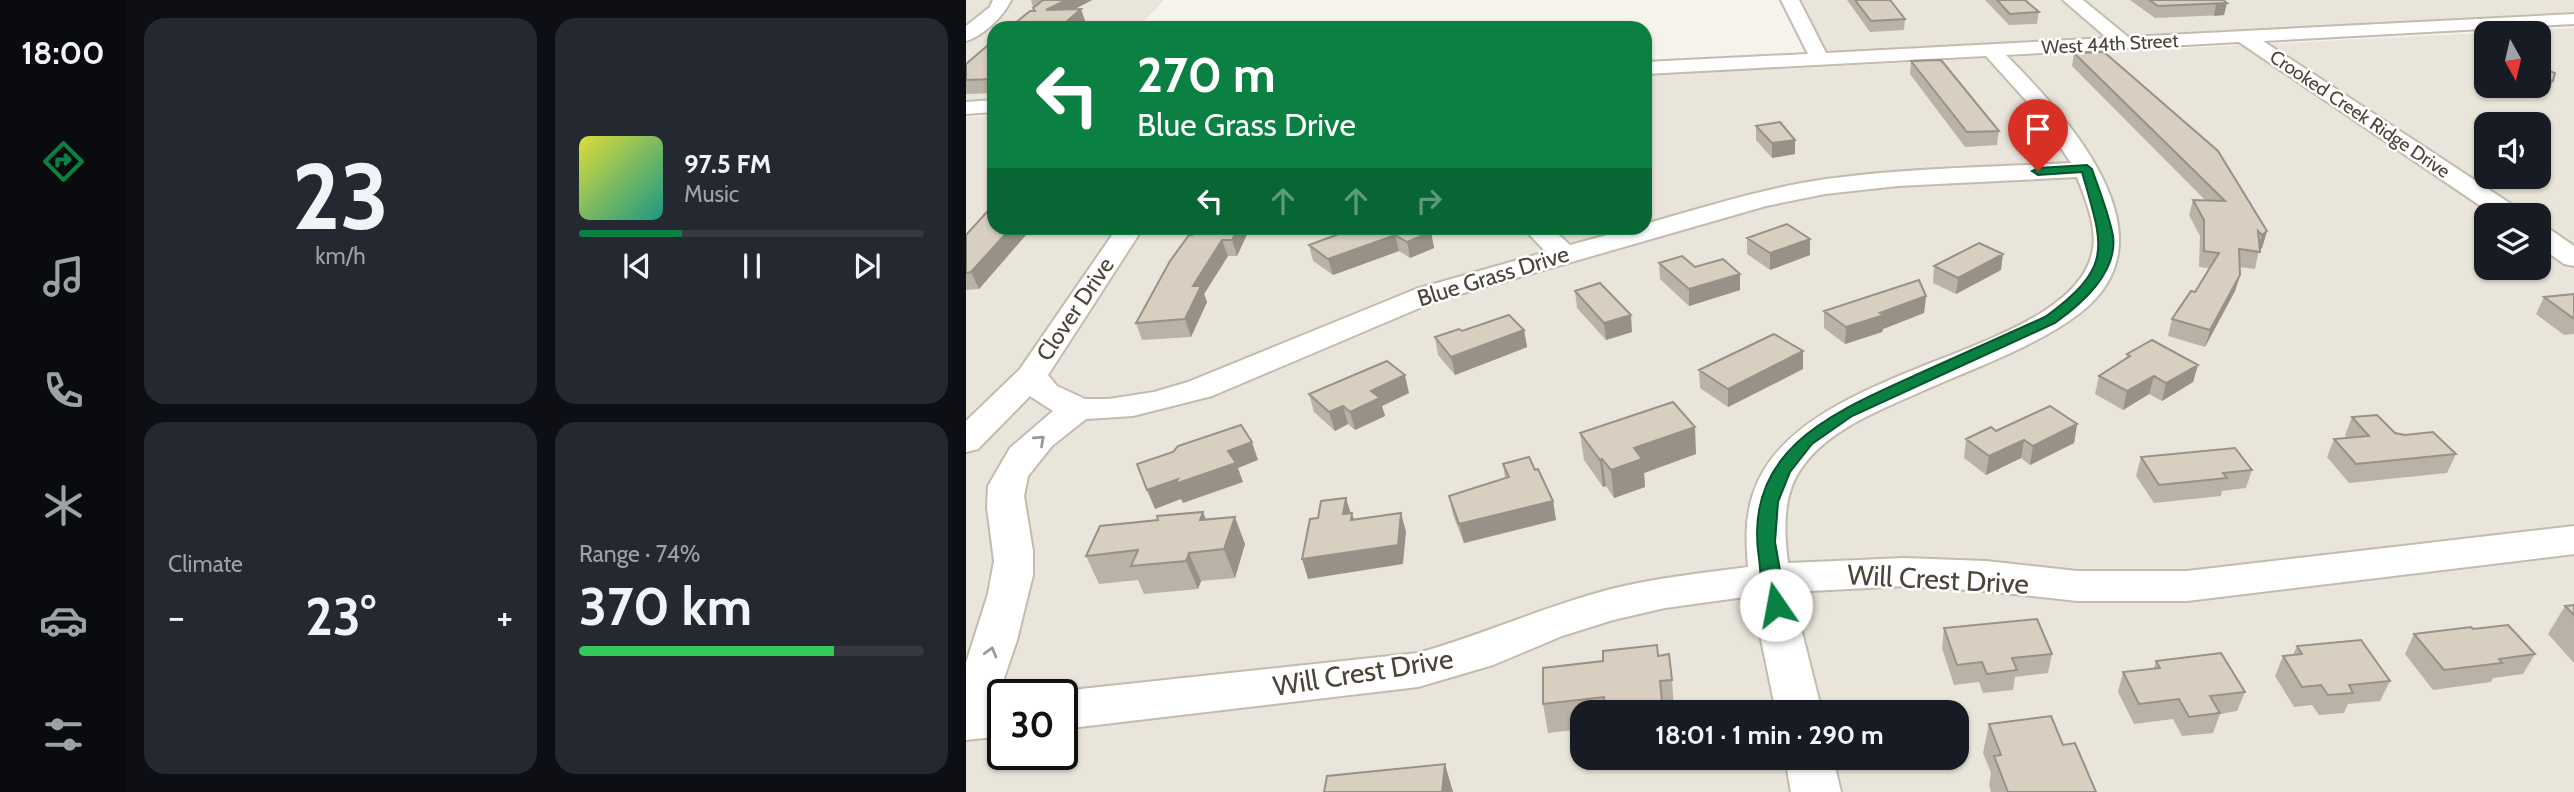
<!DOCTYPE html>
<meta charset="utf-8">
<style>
body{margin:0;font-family:Cabin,sans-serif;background:#242831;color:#f1f3f6;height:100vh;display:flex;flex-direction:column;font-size:26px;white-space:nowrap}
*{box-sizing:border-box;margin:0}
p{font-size:23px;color:#9ea1a6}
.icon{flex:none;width:38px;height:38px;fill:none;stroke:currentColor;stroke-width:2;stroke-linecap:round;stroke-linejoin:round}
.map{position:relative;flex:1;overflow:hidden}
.side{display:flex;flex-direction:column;gap:18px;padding:18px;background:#0d0f14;width:840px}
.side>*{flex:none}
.guide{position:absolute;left:21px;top:21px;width:665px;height:214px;border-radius:21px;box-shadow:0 2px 5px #0004;background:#0b8043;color:#fff;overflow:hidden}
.needle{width:46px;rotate:172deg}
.fabs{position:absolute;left:1508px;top:21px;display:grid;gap:14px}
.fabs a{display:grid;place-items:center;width:77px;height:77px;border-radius:14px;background:#171b24;box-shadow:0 2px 5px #0004;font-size:35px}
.speed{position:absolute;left:21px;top:679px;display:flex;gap:14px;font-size:35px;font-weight:700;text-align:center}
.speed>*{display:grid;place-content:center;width:91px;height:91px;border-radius:50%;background:#171b24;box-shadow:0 2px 5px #0004;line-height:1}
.speed .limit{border:4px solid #111;border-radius:10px;background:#fff;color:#111}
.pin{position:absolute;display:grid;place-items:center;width:60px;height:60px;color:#fff;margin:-72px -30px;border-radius:50% 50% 50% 0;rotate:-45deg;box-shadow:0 0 7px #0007}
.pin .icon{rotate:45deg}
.me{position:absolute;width:77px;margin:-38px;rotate:348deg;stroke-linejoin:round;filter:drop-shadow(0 0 5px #0008)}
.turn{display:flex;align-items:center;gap:24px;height:147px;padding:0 35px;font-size:32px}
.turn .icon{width:91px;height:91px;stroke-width:2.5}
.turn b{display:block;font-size:49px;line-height:60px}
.lanes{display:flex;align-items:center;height:66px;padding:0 35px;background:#0003;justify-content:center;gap:35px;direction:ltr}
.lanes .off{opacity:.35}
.big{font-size:52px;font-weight:700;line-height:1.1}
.side .widget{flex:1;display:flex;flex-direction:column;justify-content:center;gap:10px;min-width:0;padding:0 24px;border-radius:21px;background:#242831}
.side .dial{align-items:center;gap:0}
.dial b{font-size:91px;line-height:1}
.song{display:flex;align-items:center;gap:21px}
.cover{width:84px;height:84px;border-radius:10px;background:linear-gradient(135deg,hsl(60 70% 55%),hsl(170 70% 35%))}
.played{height:7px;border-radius:4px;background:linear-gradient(90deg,#0b8043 30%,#363941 30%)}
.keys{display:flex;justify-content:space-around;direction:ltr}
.heat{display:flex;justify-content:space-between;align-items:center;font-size:38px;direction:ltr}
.charge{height:10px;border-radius:5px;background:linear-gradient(90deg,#34c759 74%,#363941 0)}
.side .tiles{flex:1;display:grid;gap:18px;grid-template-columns:repeat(2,1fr)}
.trip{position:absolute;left:604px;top:700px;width:399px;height:70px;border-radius:21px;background:#171b24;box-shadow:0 2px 5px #0004;font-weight:700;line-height:70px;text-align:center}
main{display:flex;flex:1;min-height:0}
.tab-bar{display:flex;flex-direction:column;width:126px;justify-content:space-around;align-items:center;background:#090b0e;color:#9ea1a6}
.tab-bar .icon{width:49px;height:49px}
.tab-bar .on{color:#0b8043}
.tab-bar b{font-size:32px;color:#f1f3f6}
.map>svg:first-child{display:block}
.residential{fill:#eae5da;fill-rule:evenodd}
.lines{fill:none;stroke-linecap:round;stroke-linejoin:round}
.minor-casing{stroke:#c2bbae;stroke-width:4}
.minor{fill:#fff;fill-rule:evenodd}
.wall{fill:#bab2a6}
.shaded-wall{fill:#979187}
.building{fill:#d8cfc1;stroke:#979187;stroke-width:2}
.oneway{stroke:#9c9892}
.route{fill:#0b8043;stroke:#07532c;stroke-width:2}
.labels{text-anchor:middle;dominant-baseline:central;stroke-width:5;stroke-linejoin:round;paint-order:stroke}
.far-street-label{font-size:19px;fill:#4b4439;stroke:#fff}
.street-label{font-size:23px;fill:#4b4439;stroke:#fff}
.near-street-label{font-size:28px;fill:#4b4439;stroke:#fff}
</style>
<main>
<nav class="tab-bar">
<b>18:00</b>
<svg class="icon on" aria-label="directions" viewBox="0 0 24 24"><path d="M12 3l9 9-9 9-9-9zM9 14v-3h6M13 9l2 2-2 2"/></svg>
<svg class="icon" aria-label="music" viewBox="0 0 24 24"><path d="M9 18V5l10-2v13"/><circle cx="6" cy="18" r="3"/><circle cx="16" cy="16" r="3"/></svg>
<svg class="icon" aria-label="phone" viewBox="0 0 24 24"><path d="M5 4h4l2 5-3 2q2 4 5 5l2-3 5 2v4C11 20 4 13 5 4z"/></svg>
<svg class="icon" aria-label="climate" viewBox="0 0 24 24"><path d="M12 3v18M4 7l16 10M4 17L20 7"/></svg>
<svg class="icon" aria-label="car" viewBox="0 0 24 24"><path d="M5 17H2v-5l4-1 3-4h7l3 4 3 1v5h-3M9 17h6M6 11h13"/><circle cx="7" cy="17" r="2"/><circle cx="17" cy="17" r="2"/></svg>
<svg class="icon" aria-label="filters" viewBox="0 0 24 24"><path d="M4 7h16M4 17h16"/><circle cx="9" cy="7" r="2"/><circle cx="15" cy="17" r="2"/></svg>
</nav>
<section class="side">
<div class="tiles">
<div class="widget dial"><b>23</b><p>km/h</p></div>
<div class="widget">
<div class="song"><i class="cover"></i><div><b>97.5 FM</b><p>Music</p></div></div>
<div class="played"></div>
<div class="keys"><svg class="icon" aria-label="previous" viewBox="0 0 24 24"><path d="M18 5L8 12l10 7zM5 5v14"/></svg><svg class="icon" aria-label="pause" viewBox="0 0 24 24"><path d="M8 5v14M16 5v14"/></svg><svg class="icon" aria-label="next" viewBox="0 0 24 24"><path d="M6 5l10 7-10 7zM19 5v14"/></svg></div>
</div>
<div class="widget"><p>Climate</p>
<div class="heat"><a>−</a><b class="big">23°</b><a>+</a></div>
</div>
<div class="widget"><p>Range · 74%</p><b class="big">370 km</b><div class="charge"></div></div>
</div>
</section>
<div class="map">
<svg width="1608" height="792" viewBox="0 0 1608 792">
<rect width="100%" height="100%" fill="#f6f3ec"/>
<!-- residential -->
<path class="residential" d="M0,0H198L171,28H28V98L0,100Z
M833,0H1608V12L862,54Z
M1608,28V792H0V117L28,116V228H679V76ZM1521,33H1573V86H1521ZM1521,124H1573V177H1521ZM1521,215H1573V268H1521ZM37,695H96V754H37ZM616,712H990V758H616Z"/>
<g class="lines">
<defs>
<path id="minor" d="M27,0H45C38,16 17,36 0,41V26L24,7Z
M815,0H833L860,53L1141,38L1097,0H1117L1162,37L1608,14V24L1297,41L1554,210L1558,215H1528L1273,42L1040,55C1099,115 1213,236 1114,313C1070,347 1003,370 952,393C912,411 864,429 837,466C816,493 818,531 822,563L939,558L1020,561L1111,571H1221L1608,526V554L1221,601H1111L1020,591L939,586L826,592L856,712H810L786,596L699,608L647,620L596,636L527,665L452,687L96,729V695H86L96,691L452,653C517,635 579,606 645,589C690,578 736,573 782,567C780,543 779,517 787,494C830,360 1108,359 1127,249C1131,226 1119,198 1111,177L932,186L859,194L800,206L470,301L246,396L167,416L120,419L86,446L62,476L58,496L67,551V575L51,640L31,699L37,698V736L0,740V663L22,594L28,561L21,507L22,486L44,448L87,411L64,396L12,449L0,452V421L54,369L151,228H177L82,375L91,386L119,399H143L188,392L222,382L450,289L580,252L557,228H585L604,245L667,228H679V224C739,207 798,188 860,179C941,168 1023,167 1105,163L1074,116L1020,56L679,74V62L842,54Z
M28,100V112L0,114V102Z
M1573,226L1582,228L1608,246V266L1598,264L1573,246Z
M819,758H867L875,792H825Z"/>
</defs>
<!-- minor casing -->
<use href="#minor" class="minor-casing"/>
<!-- minor -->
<use href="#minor" class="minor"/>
</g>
<!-- wall -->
<path class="wall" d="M65,0H126L109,9H115L119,21L68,11Z
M881,0H924L939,19L938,30L904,32Z
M1019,0H1059L1073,12L1071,24L1043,25Z
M1164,0H1257L1258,15L1189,18Z
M28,40V93L0,94V64Z
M1108,53L1301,231L1296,248L1293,250L1289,269L1274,267V275L1269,291L1239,347L1202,336L1206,319L1229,292L1243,268L1233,267L1234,236L1223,215L1227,200H1239L1106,66Z
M945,61L1033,131L1031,145L999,147L944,74Z
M1573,67L1587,81L1581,94L1554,89L1551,96L1528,91L1530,86H1573Z
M790,126L829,140V154L806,158L790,140Z
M28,228H66L13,289L0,290V235Z
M230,228H284L271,256H262L238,294L241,302L225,337L176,340L170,323Z
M389,228L465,232L468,248L444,258L433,251L367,275L347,261L343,245Z
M781,238L844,239V255L804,270L781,254Z
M693,263L774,274V290L723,306L694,279Z
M968,266L1035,270L990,294L967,283Z
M609,291L666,332L640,340L611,308Z
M1608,294V334L1598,335L1570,314L1578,297Z
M960,296L958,313L917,329L916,332L879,344L858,328V311Z
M558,330L561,347L489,375L472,355L469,337L496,331Z
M1161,354L1232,365L1227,382L1196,401L1183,394L1157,410L1129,394L1133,376L1160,358Z
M837,369L762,407L734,388L733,370Z
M443,393L416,406L419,416L389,430L382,424L369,431L348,412L343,394Z
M1386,417L1429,433L1439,435L1490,454L1481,473L1383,483L1361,457L1368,439L1381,438L1379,435Z
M1111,424L1108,443L1064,465L1055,458L1020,475L998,458L1000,439L1030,431Z
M614,433L730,454L678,473L679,487L648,498L640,486L637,487L618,460Z
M1175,457L1286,470L1280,488L1256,491L1255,496L1188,503L1170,476Z
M537,464L587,501L590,520L498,543L487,515L483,496L539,478Z
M240,519L279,544L269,578L235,581L232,589L178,594L172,580L133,584L120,556Z
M1608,605V663L1582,634L1599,606Z
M978,628L1086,654L1082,673L1049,677L1047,690L1017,693L1013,682L988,685L976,648Z
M1507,629L1569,654L1557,674L1527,678L1525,682L1467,690L1439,654L1448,634Z
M1331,646L1424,681L1414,701L1382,704L1378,713L1353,715L1346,705L1328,707L1309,676L1317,656L1327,655Z
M692,656L706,680L708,709L697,710V712H616V729L582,733L577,704Z
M1190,661L1279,692L1271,711L1254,714L1247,733L1216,736L1207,719L1168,724L1152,692L1157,672L1188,668Z
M1023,724L1097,745L1130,792H1025L1023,785L1025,773L1017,753Z"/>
<!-- shaded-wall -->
<path class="shaded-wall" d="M100,0H126L84,22L80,10Z
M1261,3L1258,15L1248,16L1250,4Z
M115,9L119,21L111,28H93Z
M829,140V154L806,158V143Z
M45,228H66L13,289L5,272Z
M272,228H284L271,256L266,240Z
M1301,231L1296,248L1291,251L1296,235Z
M465,232L468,248L444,258L441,242Z
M429,235L433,251L367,275L362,259Z
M844,239V255L804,270V253Z
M256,240L262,256L238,294L241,302L225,337L219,319L227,286Z
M1037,254L1035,270L990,294L992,278Z
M774,274V290L723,306V289Z
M1274,275L1269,291L1239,347L1244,330Z
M960,296L958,313L917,329L916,332L879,344L880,327Z
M665,315L666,332L640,340L638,323Z
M558,330L561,347L489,375L485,357Z
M837,351V369L762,407V389Z
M1232,365L1227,382L1196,401L1200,383Z
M439,375L443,393L416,406L419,416L389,430L384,412L405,391Z
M1188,376L1183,394L1157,410L1161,391Z
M377,406L382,424L369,431L363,412Z
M1111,424L1108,443L1064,465L1067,446Z
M729,427L730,454L678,473L679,487L648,498L645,470L668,448Z
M1058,440L1055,458L1020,475L1023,456Z
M286,442L292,460L272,468L277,482L217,503L215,499L189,509L181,490L262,451Z
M636,459L640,486L637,487L634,460Z
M380,498L386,517V513L392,532L377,514Z
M587,501L590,520L498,543L493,524Z
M237,512L248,539L234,520Z
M435,513L440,532L437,564L342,579L336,559Z
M269,517L279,544L269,578L258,549Z
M223,553L235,581L232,589L220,561Z
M479,764L487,792H476Z"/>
<!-- building -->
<path class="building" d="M77,0H100L80,10L115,9L93,28H43L64,11H69L67,8Z
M889,0H924L939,19L905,21Z
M1031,0H1059L1073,12L1044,14Z
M1183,0H1257L1261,3L1192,6Z
M28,40V79L0,80V64Z
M1138,52L1252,151L1301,231L1296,235L1292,231L1294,252L1273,249L1274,275L1244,330L1206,319L1225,291L1229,292L1253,253L1238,251V220L1227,200L1259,201L1108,53Z
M975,60L1033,131L1001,132L945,61Z
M1573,67L1589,73L1587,81L1573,78Z
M814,122L829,140L806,143L790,126Z
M28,204V228H45L5,272L0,273V235Z
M821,224L844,239L804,253L781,238Z
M230,228H272L266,240H256L227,286H235L219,319L170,323L204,261L223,235H226Z
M389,228H457L465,232L441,242L429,235L362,259L343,245Z
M1013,243L1037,254L992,278L968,266Z
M716,256L729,267L757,259L774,274L723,289L693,263Z
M953,280L960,296L914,313L918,315L880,327L858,311Z
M634,283L665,315L638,323L609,291Z
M1608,294V318H1607L1578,297Z
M543,315L558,330L485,357L469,337L493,329L496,331Z
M808,334L837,351L762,389L733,370Z
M1186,340L1232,365L1200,383L1188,376L1161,391L1133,376L1164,356L1161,354Z
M421,361L439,375L405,391L414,398L384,412L377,406L363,412L343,394Z
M707,402L729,427L668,448L676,459L645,470L636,459L634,460L614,433Z
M1084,406L1111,424L1067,446L1058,440L1023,456L1000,439L1025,427L1030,431Z
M1411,415L1429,433L1439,435L1467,432L1490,454L1390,464L1368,439L1403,436L1386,417Z
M275,425L286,442L262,451L270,463L209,484L212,479L181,490L171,464L207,452L212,446Z
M1269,448L1286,470L1257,473L1261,478L1193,485L1175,457Z
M563,457L569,470L572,469L587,501L493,524L483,496L543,477L537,464Z
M380,498L377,514L386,513L385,520L435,513L432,545L336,559L344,519L352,518L355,501Z
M237,512L234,520L269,517L258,549L223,553L220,561L165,566L172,550L120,556L134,526L192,520L191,516Z
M1608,605V615L1599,606Z
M1071,619L1086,654L1046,658L1051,670L1021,674L1016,662L991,665L978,628Z
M1542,625L1569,654L1533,659L1536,663L1478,670L1448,634L1505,627L1507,629Z
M1395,640L1424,681L1383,685L1387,693L1362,695L1355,685L1336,687L1317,656L1336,654L1331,646Z
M691,645L692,656L703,654L706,680L694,681L697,712H639L638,697L577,704V668L637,661V651Z
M1255,653L1279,692L1244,696L1254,713L1223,717L1213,699L1173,704L1157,672L1194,668L1190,661Z
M1085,716L1097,745L1109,743L1130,792H1042L1028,756L1035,755L1023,724Z
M479,764L476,792H358L361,776Z"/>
<!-- one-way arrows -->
<defs><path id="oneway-chevron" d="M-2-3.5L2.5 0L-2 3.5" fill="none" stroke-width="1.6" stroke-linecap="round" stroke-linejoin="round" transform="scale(1.75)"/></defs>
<g class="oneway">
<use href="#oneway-chevron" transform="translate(74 440) rotate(-42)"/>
<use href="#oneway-chevron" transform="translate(25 652) rotate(-74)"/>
</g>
<!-- route -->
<path class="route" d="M1121,165L1126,169C1133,190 1143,214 1147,236C1152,273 1115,304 1089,323L886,416L846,444L824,472L812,502L809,542L820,605L817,611L810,613L803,611C795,596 795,574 793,558C776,448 869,412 952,374C994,355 1037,336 1079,317C1149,266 1137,247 1116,172L1072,175L1066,171L1072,168Z"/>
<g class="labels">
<!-- far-street labels -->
<g class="far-street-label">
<text transform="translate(1144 44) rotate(-3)">West 44th Street</text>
<text transform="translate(1394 114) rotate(34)">Crooked Creek Ridge Drive</text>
</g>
<!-- street labels -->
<g class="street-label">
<text transform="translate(527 276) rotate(-17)">Blue Grass Drive</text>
<text transform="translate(109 309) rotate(-56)">Clover Drive</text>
</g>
<!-- near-street labels -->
<g class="near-street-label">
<text transform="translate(972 579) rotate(3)">Will Crest Drive</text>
<text transform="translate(397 672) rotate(-9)">Will Crest Drive</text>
</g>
</g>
</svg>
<div class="fabs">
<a><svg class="needle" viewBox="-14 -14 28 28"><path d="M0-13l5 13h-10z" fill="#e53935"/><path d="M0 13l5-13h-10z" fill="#9ea1a6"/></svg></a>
<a><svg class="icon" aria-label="sound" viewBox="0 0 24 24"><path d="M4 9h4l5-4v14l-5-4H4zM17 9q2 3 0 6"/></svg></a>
<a><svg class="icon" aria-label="layers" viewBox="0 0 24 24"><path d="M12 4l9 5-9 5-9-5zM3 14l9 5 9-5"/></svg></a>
</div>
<div class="speed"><div class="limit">30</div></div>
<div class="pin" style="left:1072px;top:171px;background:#d93025"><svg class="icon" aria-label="arrive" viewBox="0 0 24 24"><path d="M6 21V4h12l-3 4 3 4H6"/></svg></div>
<svg class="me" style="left:810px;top:605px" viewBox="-20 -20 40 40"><circle r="19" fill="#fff"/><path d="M0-13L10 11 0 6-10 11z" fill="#0b8043"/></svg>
<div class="trip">18:01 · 1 min · 290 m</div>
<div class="guide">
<div class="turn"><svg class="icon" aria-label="left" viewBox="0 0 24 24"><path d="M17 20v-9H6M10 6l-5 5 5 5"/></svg><div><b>270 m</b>Blue Grass Drive</div></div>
<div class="lanes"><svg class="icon" aria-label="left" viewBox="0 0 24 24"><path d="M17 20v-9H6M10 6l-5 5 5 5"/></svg><svg class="icon off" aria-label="ahead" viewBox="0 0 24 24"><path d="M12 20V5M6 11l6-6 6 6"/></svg><svg class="icon off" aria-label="ahead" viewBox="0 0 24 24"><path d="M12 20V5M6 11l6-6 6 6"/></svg><svg class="icon off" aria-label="right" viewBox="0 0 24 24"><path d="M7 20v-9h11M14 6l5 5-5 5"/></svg></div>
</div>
</div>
</main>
